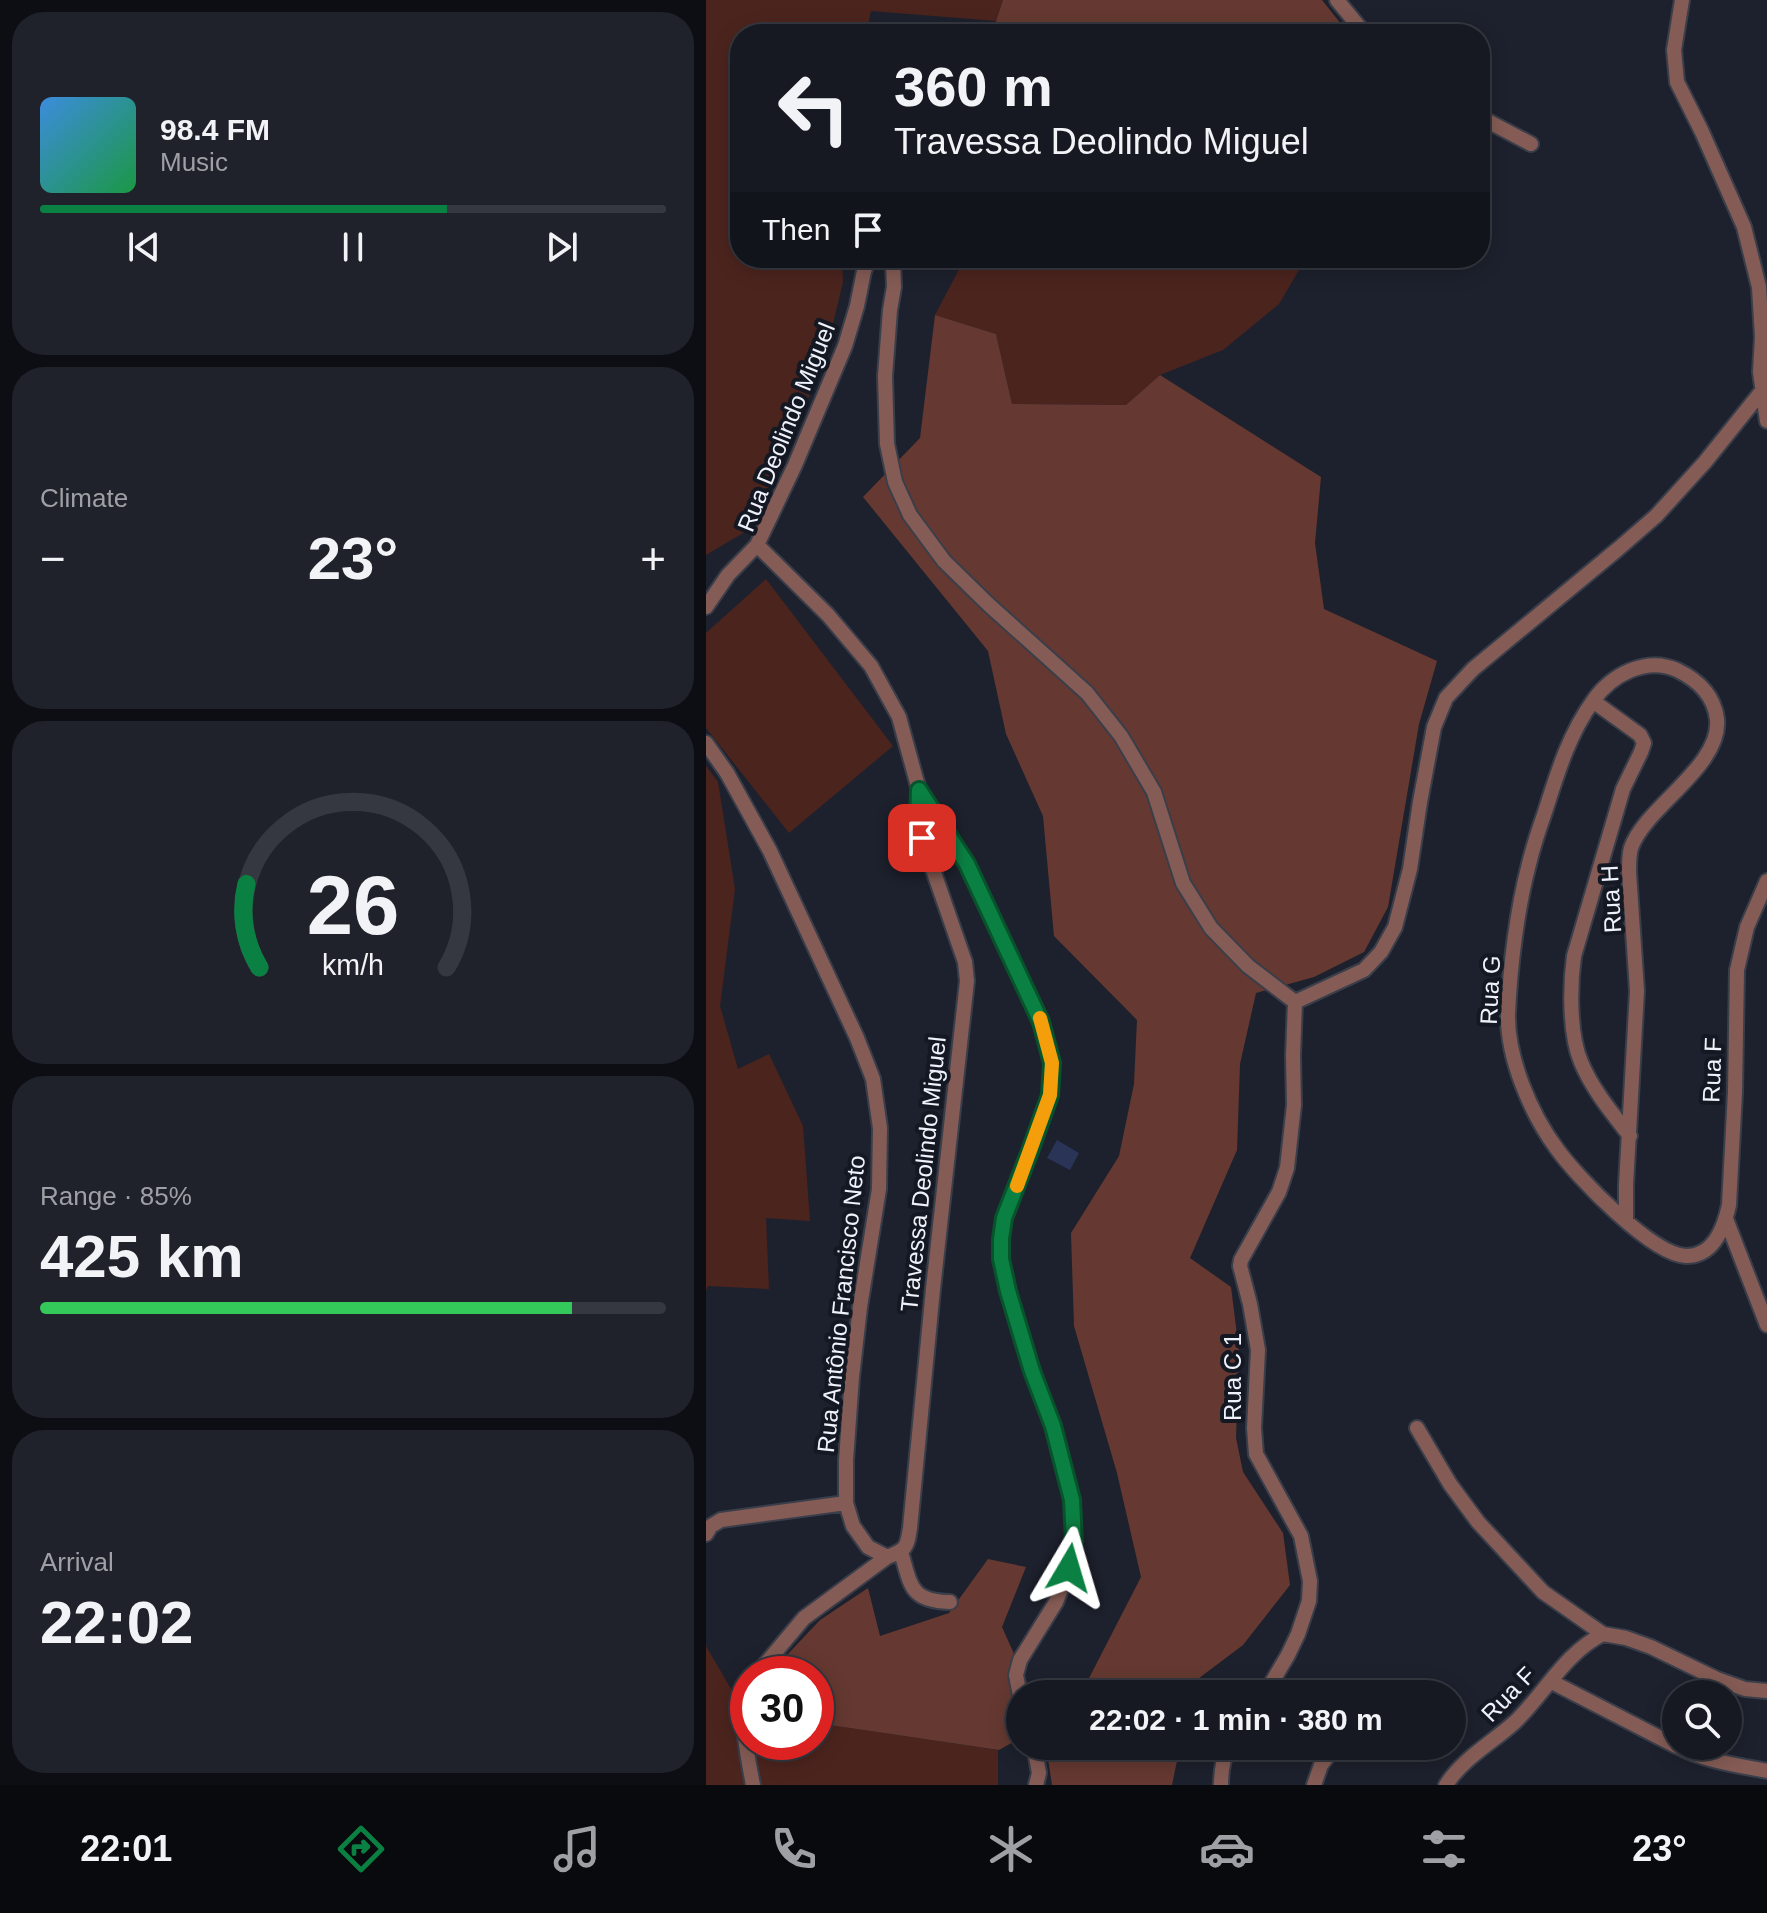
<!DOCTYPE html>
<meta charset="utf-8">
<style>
body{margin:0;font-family:Helvetica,sans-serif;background:#1f222a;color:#f1f3f6;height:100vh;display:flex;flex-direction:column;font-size:30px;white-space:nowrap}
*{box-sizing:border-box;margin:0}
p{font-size:26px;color:#9ea0a5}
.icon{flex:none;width:44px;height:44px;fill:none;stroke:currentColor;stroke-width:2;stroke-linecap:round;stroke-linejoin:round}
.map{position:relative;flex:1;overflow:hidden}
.details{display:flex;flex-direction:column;gap:12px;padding:12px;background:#0c0e13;width:706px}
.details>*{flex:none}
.top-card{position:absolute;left:24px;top:24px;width:760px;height:244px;border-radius:32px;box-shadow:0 4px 20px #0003,0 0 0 2px #353840;background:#161922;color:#f1f3f6;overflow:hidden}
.fabs{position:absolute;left:956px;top:1680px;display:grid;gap:16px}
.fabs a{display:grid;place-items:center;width:80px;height:80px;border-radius:50%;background:#161922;box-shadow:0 4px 20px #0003,0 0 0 2px #353840;font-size:40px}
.speed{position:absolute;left:24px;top:1656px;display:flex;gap:16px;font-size:40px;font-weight:700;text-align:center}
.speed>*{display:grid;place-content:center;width:104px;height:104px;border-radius:50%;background:#161922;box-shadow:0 4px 20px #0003,0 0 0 2px #353840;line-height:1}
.speed .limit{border:12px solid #d22;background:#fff;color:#111}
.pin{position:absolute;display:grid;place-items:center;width:68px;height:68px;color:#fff;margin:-34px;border-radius:16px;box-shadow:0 4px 12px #0006}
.me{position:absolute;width:88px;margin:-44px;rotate:7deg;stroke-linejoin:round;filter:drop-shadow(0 0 6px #0008)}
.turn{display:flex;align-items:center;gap:28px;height:168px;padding:0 32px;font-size:36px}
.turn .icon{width:104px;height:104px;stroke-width:2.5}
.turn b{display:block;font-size:56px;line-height:68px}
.then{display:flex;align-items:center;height:76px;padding:0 32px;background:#0003;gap:16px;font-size:30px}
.big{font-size:60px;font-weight:700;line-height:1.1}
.details .card{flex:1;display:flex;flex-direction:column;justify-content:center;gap:12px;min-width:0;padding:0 28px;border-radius:32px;background:#1f222a}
.details .dial{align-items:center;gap:0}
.dial svg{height:208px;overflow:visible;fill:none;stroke:#353840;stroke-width:7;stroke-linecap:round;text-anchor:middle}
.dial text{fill:#f1f3f6;stroke:none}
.song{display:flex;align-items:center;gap:24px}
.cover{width:96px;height:96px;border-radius:12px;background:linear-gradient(135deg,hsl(210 70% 55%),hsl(140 70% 35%))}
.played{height:8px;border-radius:4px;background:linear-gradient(90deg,#0b8043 65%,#353840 65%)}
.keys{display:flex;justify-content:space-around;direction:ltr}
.heat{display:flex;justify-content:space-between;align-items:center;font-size:44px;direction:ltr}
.charge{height:12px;border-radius:6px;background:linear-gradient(90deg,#34c759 85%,#353840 0)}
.trip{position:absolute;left:300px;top:1680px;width:460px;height:80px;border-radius:40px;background:#161922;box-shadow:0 4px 20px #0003,0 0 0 2px #353840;font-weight:700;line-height:80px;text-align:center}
.menu{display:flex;height:128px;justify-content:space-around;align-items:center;background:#090a0e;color:#9ea0a5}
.menu .icon{width:56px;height:56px}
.menu .selected{color:#0b8043}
.menu b{font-size:36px;color:#f1f3f6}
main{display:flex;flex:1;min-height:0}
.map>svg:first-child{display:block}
.green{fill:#4c241e}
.forest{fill:#653931}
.building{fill:#293457}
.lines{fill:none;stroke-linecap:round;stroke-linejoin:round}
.minor-casing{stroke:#3a3e4a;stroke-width:18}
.minor{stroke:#855c55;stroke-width:14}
.route-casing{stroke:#07532c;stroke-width:20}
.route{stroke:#0b8043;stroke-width:14}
.slow{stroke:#f59e0b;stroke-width:14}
.labels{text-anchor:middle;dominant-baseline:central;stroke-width:8;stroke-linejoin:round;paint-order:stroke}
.street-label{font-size:24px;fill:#eff2fa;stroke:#141823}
</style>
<main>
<section class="details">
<div class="card">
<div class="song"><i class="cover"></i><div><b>98.4 FM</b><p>Music</p></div></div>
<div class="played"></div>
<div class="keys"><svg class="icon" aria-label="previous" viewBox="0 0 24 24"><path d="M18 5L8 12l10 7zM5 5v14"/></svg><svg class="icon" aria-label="pause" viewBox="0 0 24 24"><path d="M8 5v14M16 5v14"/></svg><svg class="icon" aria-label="next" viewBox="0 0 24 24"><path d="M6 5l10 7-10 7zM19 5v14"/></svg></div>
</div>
<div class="card"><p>Climate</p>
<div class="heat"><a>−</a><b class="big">23°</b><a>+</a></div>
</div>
<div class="card dial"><svg viewBox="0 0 100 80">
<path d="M14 69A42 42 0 1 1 86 69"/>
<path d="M14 69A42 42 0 0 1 9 37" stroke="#0b8043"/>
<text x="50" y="56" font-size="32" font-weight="700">26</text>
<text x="50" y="72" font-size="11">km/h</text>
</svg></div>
<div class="card"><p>Range · 85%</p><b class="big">425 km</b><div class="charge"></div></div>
<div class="card"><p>Arrival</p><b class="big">22:02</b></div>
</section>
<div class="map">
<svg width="1061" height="1785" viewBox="0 0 1061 1785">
<rect width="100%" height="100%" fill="#1d212d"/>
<!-- green -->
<path class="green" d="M0,0H297L290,21L165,11L160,34H34V258H136L137,282L117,365L44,529L0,555Z
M259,258H600L573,304L517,350L454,375L420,405L306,404L290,334L229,315Z
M60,579L187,746L83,833L0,728V633Z
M0,766L12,782L29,889L14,1006L32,1069L63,1054L97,1126L104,1221L60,1218L63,1289L2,1286L0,1291Z
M0,1646L42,1718V1742H56L58,1745L63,1742H110V1723L292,1750V1785H0Z"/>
<!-- forest -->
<path class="forest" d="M297,0H616L643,34H290V21Z
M229,315L290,334L306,404L420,405L454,375L615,477L609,543L618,609L731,661L713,724L682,907L658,952L608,977L550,993L534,1064L531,1150L484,1258L525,1287L533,1351L530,1438L537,1472L577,1533L584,1585L537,1645L472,1694H314V1738L293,1750L110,1723V1674H63L114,1620L162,1588L174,1636L243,1613L282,1559L320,1567L296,1627L325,1692L380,1684L435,1577L411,1473L368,1326L365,1233L413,1156L428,1084L431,1020L348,936L337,816L300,734L282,651L157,497L214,438Z
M340,1746H437L471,1761L466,1785H346Z"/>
<!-- building -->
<path class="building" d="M351,1140L373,1153L364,1170L341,1158Z"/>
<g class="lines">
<defs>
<path id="minor" d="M631,0L659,34
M976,0L968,50L971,82L996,132L1038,227L1053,287L1056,337L1054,372L1061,421
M774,117L825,144
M163,258L158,271L151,306L139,346L89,465L51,545L122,615L165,666L193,717L213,790L261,864L335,1022L346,1063L344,1095L324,1151L298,1218L295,1239V1259L302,1291L326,1371L347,1426L366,1500L368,1541L363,1568L350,1602L314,1660L310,1675L314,1696
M181,258L187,262L188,287L184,310L179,376L181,444L189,482L204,515L238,561L282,604L381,693L415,736L448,792L477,883L505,928L542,966L589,1002
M0,607L22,575L51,545
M887,701L934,735L938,743L935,752L917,789L868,956C864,985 863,1034 875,1062C886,1089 906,1113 924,1136
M0,743L21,773L64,851L151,1038L167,1079L174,1128L173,1189L154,1307L146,1377L140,1460V1503L147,1526L162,1547L181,1557
M589,1002L658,970L675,952L689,927L704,869L714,802L728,727L740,698L767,669L912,549L950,516L999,462L1056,391
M1020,1219L1061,1325
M920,1221V1185L931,991L923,872C923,864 923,855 925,848C939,807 1016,766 1011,719C1008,696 992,680 971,670C940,656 905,675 887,701C863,734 851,774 839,812C833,829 827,847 823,864C811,909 804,967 802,1014C801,1058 825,1114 851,1149C871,1177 946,1255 980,1256C1008,1256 1018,1228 1023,1205L1029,1092L1031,970L1041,927L1061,881
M711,1428L744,1484L772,1522L837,1592L897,1634
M0,1534L5,1526L15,1520L140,1503
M195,1552C205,1586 204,1601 244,1602
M51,1674L98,1618L181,1557C200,1550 201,1548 204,1528L227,1289L261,981L259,962L216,838L212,820L213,790
M846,1682L970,1746
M42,1692C34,1724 41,1753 47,1785
M559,1694L582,1655L592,1634L603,1601L604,1581L595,1536L550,1454L548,1428L552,1350L544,1304L534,1266L535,1260L573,1192L581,1168L588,1105L587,1056L589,1002
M328,1746L333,1773L330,1785
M971,1746C999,1761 1030,1765 1061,1771
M515,1785C515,1772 517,1757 524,1746
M608,1785L615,1765L629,1746
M740,1785C757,1758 786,1743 809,1722C838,1694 860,1652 897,1634L920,1638L945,1647L1011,1679L1039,1689L1061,1691"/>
</defs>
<!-- minor casing -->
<use href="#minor" class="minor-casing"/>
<!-- minor -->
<use href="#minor" class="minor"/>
</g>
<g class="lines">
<defs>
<path id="route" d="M216,838L212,820L213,790L261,864L335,1022L346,1063L344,1095L324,1151L298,1218L295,1239V1259L302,1291L326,1371L347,1426L366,1500L368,1541L363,1568"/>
</defs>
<!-- route casing -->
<use href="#route" class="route-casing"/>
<!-- route -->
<use href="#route" class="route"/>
<!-- slow -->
<path class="slow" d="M311,1186L344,1095L346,1063L334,1018"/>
</g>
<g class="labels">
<!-- street labels -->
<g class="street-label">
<text transform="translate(80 427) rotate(-68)">Rua Deolindo Miguel</text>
<text transform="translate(905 899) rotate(-93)">Rua H</text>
<text transform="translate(784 990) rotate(-87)">Rua G</text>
<text transform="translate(1006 1070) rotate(-88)">Rua F</text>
<text transform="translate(217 1174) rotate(-84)">Travessa Deolindo Miguel</text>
<text transform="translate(135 1304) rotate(-84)">Rua Antônio Francisco Neto</text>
<text transform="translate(526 1377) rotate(-90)">Rua C 1</text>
<text transform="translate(802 1694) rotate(-46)">Rua F</text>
</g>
</g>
</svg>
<div class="fabs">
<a><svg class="icon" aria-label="search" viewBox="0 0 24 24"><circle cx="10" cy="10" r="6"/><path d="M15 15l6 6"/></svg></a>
</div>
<div class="speed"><div class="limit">30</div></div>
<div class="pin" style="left:216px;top:838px;background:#d93025"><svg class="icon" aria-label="arrive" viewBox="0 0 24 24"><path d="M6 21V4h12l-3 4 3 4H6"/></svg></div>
<svg class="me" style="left:363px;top:1568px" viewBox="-20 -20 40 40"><path d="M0-17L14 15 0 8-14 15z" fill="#0b8043" stroke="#fff" stroke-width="4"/></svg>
<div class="trip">22:02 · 1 min · 380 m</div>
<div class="top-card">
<div class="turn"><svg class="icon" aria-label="left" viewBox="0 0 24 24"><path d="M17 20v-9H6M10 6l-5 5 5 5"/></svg><div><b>360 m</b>Travessa Deolindo Miguel</div></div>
<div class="then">Then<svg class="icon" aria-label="arrive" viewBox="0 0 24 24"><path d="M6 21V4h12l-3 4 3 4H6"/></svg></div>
</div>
</div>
</main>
<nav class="menu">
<b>22:01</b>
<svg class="icon selected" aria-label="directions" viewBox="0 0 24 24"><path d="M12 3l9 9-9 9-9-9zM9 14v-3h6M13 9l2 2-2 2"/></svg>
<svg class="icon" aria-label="music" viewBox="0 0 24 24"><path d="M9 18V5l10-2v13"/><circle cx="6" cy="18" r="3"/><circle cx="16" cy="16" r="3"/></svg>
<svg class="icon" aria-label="phone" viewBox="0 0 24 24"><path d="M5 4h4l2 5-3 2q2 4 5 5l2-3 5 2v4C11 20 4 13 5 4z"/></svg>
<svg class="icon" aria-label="climate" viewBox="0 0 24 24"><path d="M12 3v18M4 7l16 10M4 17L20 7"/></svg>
<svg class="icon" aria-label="car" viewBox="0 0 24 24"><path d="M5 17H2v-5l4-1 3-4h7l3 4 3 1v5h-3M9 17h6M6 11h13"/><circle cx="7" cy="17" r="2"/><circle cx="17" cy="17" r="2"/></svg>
<svg class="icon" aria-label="filters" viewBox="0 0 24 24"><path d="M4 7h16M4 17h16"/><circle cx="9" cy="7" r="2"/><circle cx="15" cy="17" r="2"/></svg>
<b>23°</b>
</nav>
